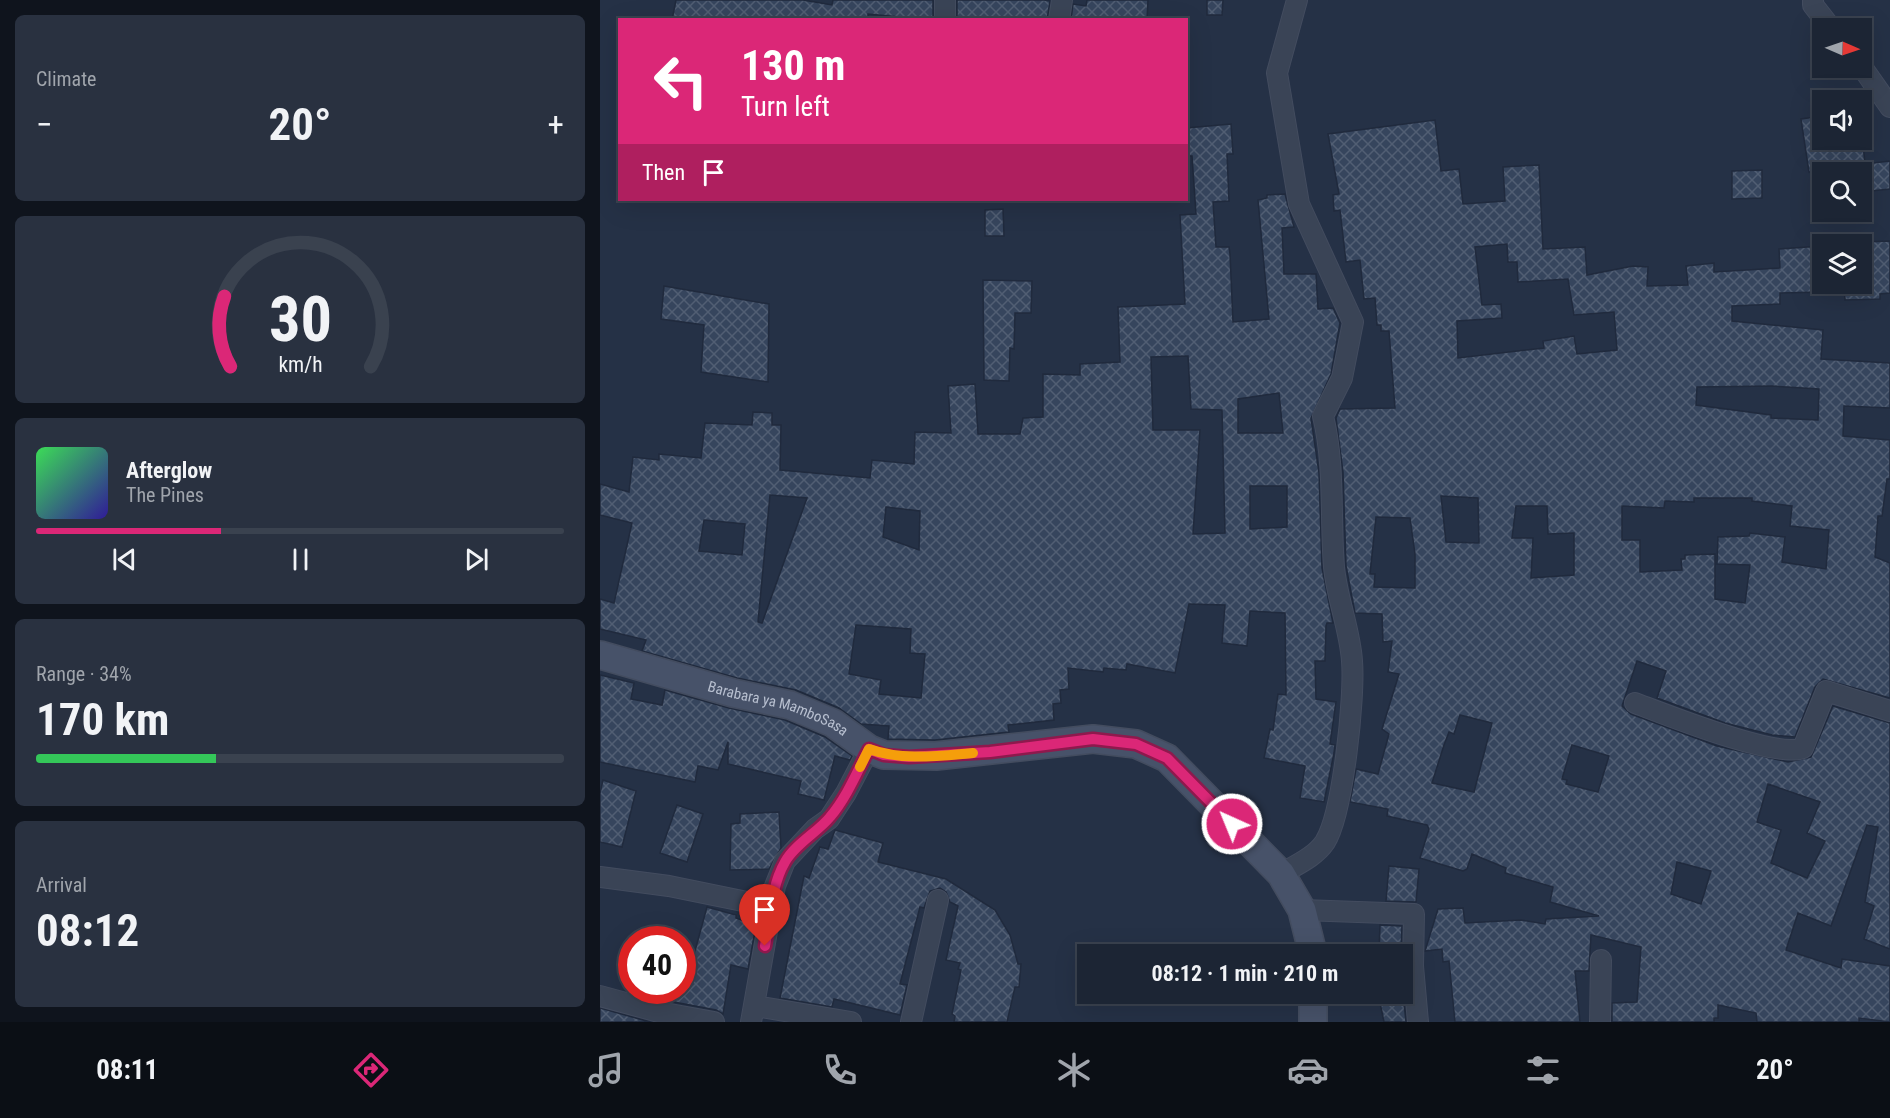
<!DOCTYPE html>
<meta charset="utf-8">
<style>
body{margin:0;font-family:"Roboto Condensed",sans-serif;background:#293140;color:#f1f3f6;height:100vh;display:flex;flex-direction:column;font-size:22px;white-space:nowrap}
*{box-sizing:border-box;margin:0}
p{font-size:20px;color:#a0a5ac}
.icon{flex:none;width:33px;height:33px;fill:none;stroke:currentColor;stroke-width:2;stroke-linecap:round;stroke-linejoin:round}
.map{position:relative;flex:1;overflow:hidden}
.side{display:flex;flex-direction:column;gap:15px;padding:15px;background:#0f141d;width:600px}
.side>*{flex:none}
.guide{position:absolute;left:18px;top:18px;width:570px;height:183px;border-radius:0px;box-shadow:0 6px 24px #0002,0 0 0 2px #3a424f;background:#db2777;color:#fff;overflow:hidden}
.needle{width:39px;rotate:92deg}
.tools{position:absolute;left:1212px;top:18px;display:grid;gap:12px}
.tools a{display:grid;place-items:center;width:60px;height:60px;border-radius:0px;background:#1c2534;box-shadow:0 6px 24px #0002,0 0 0 2px #3a424f;font-size:30px}
.speed{position:absolute;left:18px;top:926px;display:flex;gap:12px;font-size:30px;font-weight:700;text-align:center}
.speed>*{display:grid;place-content:center;width:78px;height:78px;border-radius:50%;background:#1c2534;box-shadow:0 6px 24px #0002,0 0 0 2px #3a424f;line-height:1}
.speed .limit{border:9px solid #d22;background:#fff;color:#111}
.pin{position:absolute;display:grid;place-items:center;width:51px;height:51px;color:#fff;margin:-62px -26px;border-radius:50% 50% 50% 0;rotate:-45deg;box-shadow:0 0 6px #0007}
.pin .icon{rotate:45deg}
.me{position:absolute;width:66px;margin:-33px;rotate:316deg;stroke-linejoin:round;filter:drop-shadow(0 0 4px #0008)}
.turn{display:flex;align-items:center;gap:21px;height:126px;padding:0 24px;font-size:27px}
.turn .icon{width:78px;height:78px;stroke-width:2.5}
.turn b{display:block;font-size:42px;line-height:51px}
.then{display:flex;align-items:center;height:57px;padding:0 24px;background:#0003;gap:12px;font-size:22px}
.big{font-size:45px;font-weight:700;line-height:1.1}
.side .card{flex:1;display:flex;flex-direction:column;justify-content:center;gap:9px;min-width:0;padding:0 21px;border-radius:9px;background:#293140}
.side .dial{align-items:center;gap:0}
.dial svg{height:156px;overflow:visible;fill:none;stroke:#3a424f;stroke-width:7;stroke-linecap:round;text-anchor:middle}
.dial text{fill:#f1f3f6;stroke:none}
.song{display:flex;align-items:center;gap:18px}
.cover{width:72px;height:72px;border-radius:9px;background:linear-gradient(135deg,hsl(130 70% 55%),hsl(250 70% 35%))}
.played{height:6px;border-radius:3px;background:linear-gradient(90deg,#db2777 35%,#3a424f 35%)}
.keys{display:flex;justify-content:space-around;direction:ltr}
.heat{display:flex;justify-content:space-between;align-items:center;font-size:33px;direction:ltr}
.charge{height:9px;border-radius:4px;background:linear-gradient(90deg,#34c759 34%,#3a424f 0)}
.trip{position:absolute;left:477px;top:944px;width:336px;height:60px;border-radius:0px;background:#1c2534;box-shadow:0 6px 24px #0002,0 0 0 2px #3a424f;font-weight:700;line-height:60px;text-align:center}
.tab-bar{display:flex;height:96px;justify-content:space-around;align-items:center;background:#0b0f15;color:#a0a5ac}
.tab-bar .icon{width:42px;height:42px}
.tab-bar .selected{color:#db2777}
.tab-bar b{font-size:27px;color:#f1f3f6}
main{display:flex;flex:1;min-height:0}
.map>svg:first-child{display:block}
.building{fill:url(#building-cross-hatch);stroke:#202a3d;stroke-width:1.5;fill-rule:evenodd}
.lines{fill:none;stroke-linecap:round;stroke-linejoin:round}
.street-casing{stroke:#434c5f;stroke-width:22}
.secondary-casing{stroke:#434c5f;stroke-width:30}
.street{stroke:#3a4456;stroke-width:20}
.secondary{stroke:#475269;stroke-width:27}
.route-casing{stroke:#8e194d;stroke-width:15}
.route{stroke:#db2777;stroke-width:10}
.slow{stroke:#f59e0b;stroke-width:10}
.labels{text-anchor:middle;dominant-baseline:central;stroke-width:6;stroke-linejoin:round;paint-order:stroke}
.street-label{font-size:15px;fill:#b7bfcf;stroke:#1e283b}
</style>
<main>
<section class="side">
<div class="card"><p>Climate</p>
<div class="heat"><a>−</a><b class="big">20°</b><a>+</a></div>
</div>
<div class="card dial"><svg viewBox="0 0 100 80">
<path d="M14 69A42 42 0 1 1 86 69"/>
<path d="M14 69A42 42 0 0 1 11 33" stroke="#db2777"/>
<text x="50" y="56" font-size="32" font-weight="700">30</text>
<text x="50" y="72" font-size="11">km/h</text>
</svg></div>
<div class="card">
<div class="song"><i class="cover"></i><div><b>Afterglow</b><p>The Pines</p></div></div>
<div class="played"></div>
<div class="keys"><svg class="icon" aria-label="previous" viewBox="0 0 24 24"><path d="M18 5L8 12l10 7zM5 5v14"/></svg><svg class="icon" aria-label="pause" viewBox="0 0 24 24"><path d="M8 5v14M16 5v14"/></svg><svg class="icon" aria-label="next" viewBox="0 0 24 24"><path d="M6 5l10 7-10 7zM19 5v14"/></svg></div>
</div>
<div class="card"><p>Range · 34%</p><b class="big">170 km</b><div class="charge"></div></div>
<div class="card"><p>Arrival</p><b class="big">08:12</b></div>
</section>
<div class="map">
<svg width="1290" height="1022" viewBox="0 0 1290 1022">
<defs>
<pattern id="building-cross-hatch" width="8" height="8" patternUnits="userSpaceOnUse" patternTransform="scale(1.5)"><rect width="8" height="8" fill="#36455d"/><path d="M0 0l8 8M0 8l8-8" fill="none" stroke="#515e73"/></pattern>
</defs>
<rect width="100%" height="100%" fill="#253146"/>
<!-- building -->
<path class="building" d="M76,0H203L232,5L233,0H333V20L268,14V20H72Z
M357,0H444L450,1L447,20H357Z
M487,0H548L547,20H471L473,4L486,6Z
M607,0H623L622,15H607Z
M1222,116V140H1230L1231,145L1263,144L1265,164L1290,161V189L1262,192V172H1209L1201,119Z
M835,120L841,171L859,169L863,204L905,201L903,167L939,165L943,249L985,247L987,275L1033,266L1048,267L1047,286L1088,285L1086,266L1114,263V272L1180,268L1179,249L1222,246V292L1180,293V304L1132,306V321L1223,330L1221,359L1290,363V408L1244,406L1243,436L1290,440V479H1287L1282,516H1278L1275,557L1290,563V698L1223,679L1215,687L1195,737L1172,735L1125,723L1057,698L1066,671L1037,661L1022,706L1031,714L1117,746L1188,762L1211,757L1233,706L1290,723V949L1264,939L1274,906L1265,902L1278,827L1267,825L1231,926L1198,913L1186,950L1241,968L1242,959L1290,966V1022L1259,1018V1022H1157L1156,1013L1118,1005V1018H1114V1022H1012V1003L1037,1002L1041,947L991,935L989,971H975L980,1022H855L849,961L843,962L842,949L825,951L838,909L863,908L865,923L921,920L945,924L946,919L999,916L950,902L953,887L905,873L906,868L872,854L867,869L863,871L820,858L829,829L827,825L787,816L788,809L750,802L756,769L778,774L789,734L782,729L799,674L788,672L792,641L783,642L782,614L755,613L746,566L743,472L736,418L740,409L795,408L789,331H781V325H777L775,298L764,299L760,260L746,262L740,210L734,211L733,195L739,194L728,134ZM907,244L908,262H917L918,282L968,279L974,315L1014,312L1017,350L977,354L974,336L943,341L944,348L858,358L857,321L902,318L901,304L882,305L875,247ZM1172,386L1219,389L1218,420L1171,418V415L1096,405L1097,387ZM841,496L878,498L879,543L846,542ZM1094,498H1152V501L1192,506L1190,526L1229,530L1226,569L1182,562L1185,537L1150,533L1149,536L1118,537L1117,564L1150,565L1145,603L1115,599V554L1085,555V559H1081L1082,570L1040,572V540H1022V506L1064,508L1065,501L1094,502ZM916,506H947L948,534L974,533V575L931,578L933,538H912ZM776,517L810,518L815,554V588L774,587L775,574H770ZM860,715L892,723L874,792L832,783L844,745L849,732L854,734ZM972,745L1009,756L998,792L966,784L967,780L962,779ZM1168,784L1220,802L1207,833L1225,841L1207,878L1171,863L1181,830L1157,822ZM1077,862L1111,871L1101,904L1071,894Z
M631,124L633,154H627L629,201L613,202L616,247H629L630,254L633,322L669,319L658,200L667,198V195L685,194L694,227L682,228L684,274H716L718,309L733,308L740,323L731,374L711,418L719,473L722,568L733,623H727L726,626L725,661H715L716,699L736,702L730,744L735,745L734,753L724,802L700,798L705,766L664,758L670,729L673,730L678,694L686,695L685,613L650,611L647,646L622,643L625,605L589,604L575,673L527,664L526,670L504,668L503,672L468,668L469,689L460,690L461,703L453,704L454,720L408,725L409,732L335,740L288,739L289,726L261,724L239,708L196,690L137,678L42,651L46,640L0,629V599L14,603L32,523L0,515V484L29,492L33,457L59,460V454L101,458L105,423L152,425L153,412L172,413V425H181L180,470L270,478L272,460L314,464L315,432L351,433L348,386L375,384L378,434H420L423,418L443,417V374L480,375V364L520,362L518,307L585,304L580,215L596,214L592,156H586V128ZM588,356L591,409L622,410L625,533L593,534L600,430H553L551,357ZM679,393L683,433H638V399ZM650,486H687V527L650,529ZM170,495L207,498L162,623L158,622ZM286,507L320,511L319,550L283,537ZM104,520L145,524L142,555L99,551ZM256,625L311,629L310,653L325,654L321,698L279,694L281,680L249,674Z
M1162,170V198L1132,199V171Z
M403,209L404,236H385V210Z
M1290,241V293L1280,294V299L1245,300L1244,284H1262V242Z
M383,280L432,281L431,313H415L414,349L410,348L409,381L384,380Z
M64,286L169,304L168,382L101,372L104,325L61,319Z
M0,675L34,683L31,699L62,705L65,690L129,708L185,720L225,737L252,756L250,760L235,756L224,800L198,794L201,781L128,764V742L118,770L98,766L95,782L0,762Z
M3,780L36,791L22,847L0,842V793Z
M77,805L103,814L87,862L60,853Z
M179,812L181,848L169,869L130,870L131,824L140,823V814Z
M235,830L283,843L278,862L346,879L395,910L410,935L418,964H421L419,987H415L407,1022H354L355,1016L352,1014L361,970L358,969L360,963L346,960L358,906L350,902L346,892L340,888L330,891L324,908L320,907L300,984L307,985L300,1015L234,999L232,1007L180,998L204,876L209,878L220,847L228,849Z
M789,866L819,869L816,902L786,901Z
M107,907L136,915V918L156,926L148,969L131,965L123,1014L116,1010L58,999L59,996L65,997L66,990H82V960L92,962Z
M780,925L802,926L801,954H779Z
M778,993H803L806,1022H784Z
M0,1008L50,1022H0Z"/>
<g class="lines">
<defs>
<path id="street" d="M1213,0V5L1231,28
M345,20V0
M459,20L462,0
M1262,67L1290,107
M1035,703C1067,715 1176,759 1203,748L1226,691L1290,711
M681,874C696,865 715,857 725,842C743,813 755,697 752,661C750,630 737,599 734,567C730,517 735,465 723,416L742,378L753,322L699,204L677,73L697,0
M0,877L69,886L172,907
M702,910L814,914L813,966L818,1022
M0,996L59,1012L114,1022
M155,1006L251,1022
M151,1022L175,886L185,861L215,829L229,819L246,793L269,749
M311,1022L338,900
M1000,1022L1001,960"/>
<g id="secondary">
<path id="s1" d="M0,655L133,693L190,705L233,723L269,749L284,755L336,756L493,739L536,744L567,758L681,874L702,910L713,954"/>
<path d="M713,993V1022"/>
</g>
</defs>
<!-- street casing -->
<use href="#street" class="street-casing"/>
<!-- secondary casing -->
<use href="#secondary" class="secondary-casing"/>
<!-- street -->
<use href="#street" class="street"/>
<!-- secondary -->
<use href="#secondary" class="secondary"/>
</g>
<g class="lines">
<defs>
<path id="route" d="M165,946C170,919 171,886 185,862C195,844 218,832 230,817C247,797 257,772 269,749L284,755L309,757L390,752L493,739L536,744L567,758L632,824"/>
</defs>
<!-- route casing -->
<use href="#route" class="route-casing"/>
<!-- route -->
<use href="#route" class="route"/>
<!-- slow -->
<path class="slow" d="M260,767L269,749C302,761 338,756 373,753"/>
</g>
<g class="labels">
<!-- street labels -->
<g class="street-label">
<text stroke="none"><textPath href="#s1" startOffset="186">Barabara ya MamboSasa</textPath></text>
</g>
</g>
</svg>
<div class="tools">
<a><svg class="needle" viewBox="-14 -14 28 28"><path d="M0-13l5 13h-10z" fill="#e53935"/><path d="M0 13l5-13h-10z" fill="#a0a5ac"/></svg></a>
<a><svg class="icon" aria-label="sound" viewBox="0 0 24 24"><path d="M4 9h4l5-4v14l-5-4H4zM17 9q2 3 0 6"/></svg></a>
<a><svg class="icon" aria-label="search" viewBox="0 0 24 24"><circle cx="10" cy="10" r="6"/><path d="M15 15l6 6"/></svg></a>
<a><svg class="icon" aria-label="layers" viewBox="0 0 24 24"><path d="M12 4l9 5-9 5-9-5zM3 14l9 5 9-5"/></svg></a>
</div>
<div class="speed"><div class="limit">40</div></div>
<div class="pin" style="left:165px;top:946px;background:#d93025"><svg class="icon" aria-label="arrive" viewBox="0 0 24 24"><path d="M6 21V4h12l-3 4 3 4H6"/></svg></div>
<svg class="me" style="left:632px;top:824px" viewBox="-20 -20 40 40"><circle r="17" fill="#db2777" stroke="#fff" stroke-width="3"/><path d="M0-11L8 9 0 5-8 9z" fill="#fff"/></svg>
<div class="trip">08:12 · 1 min · 210 m</div>
<div class="guide">
<div class="turn"><svg class="icon" aria-label="left" viewBox="0 0 24 24"><path d="M17 20v-9H6M10 6l-5 5 5 5"/></svg><div><b>130 m</b>Turn left</div></div>
<div class="then">Then<svg class="icon" aria-label="arrive" viewBox="0 0 24 24"><path d="M6 21V4h12l-3 4 3 4H6"/></svg></div>
</div>
</div>
</main>
<nav class="tab-bar">
<b>08:11</b>
<svg class="icon selected" aria-label="directions" viewBox="0 0 24 24"><path d="M12 3l9 9-9 9-9-9zM9 14v-3h6M13 9l2 2-2 2"/></svg>
<svg class="icon" aria-label="music" viewBox="0 0 24 24"><path d="M9 18V5l10-2v13"/><circle cx="6" cy="18" r="3"/><circle cx="16" cy="16" r="3"/></svg>
<svg class="icon" aria-label="phone" viewBox="0 0 24 24"><path d="M5 4h4l2 5-3 2q2 4 5 5l2-3 5 2v4C11 20 4 13 5 4z"/></svg>
<svg class="icon" aria-label="climate" viewBox="0 0 24 24"><path d="M12 3v18M4 7l16 10M4 17L20 7"/></svg>
<svg class="icon" aria-label="car" viewBox="0 0 24 24"><path d="M5 17H2v-5l4-1 3-4h7l3 4 3 1v5h-3M9 17h6M6 11h13"/><circle cx="7" cy="17" r="2"/><circle cx="17" cy="17" r="2"/></svg>
<svg class="icon" aria-label="filters" viewBox="0 0 24 24"><path d="M4 7h16M4 17h16"/><circle cx="9" cy="7" r="2"/><circle cx="15" cy="17" r="2"/></svg>
<b>20°</b>
</nav>
